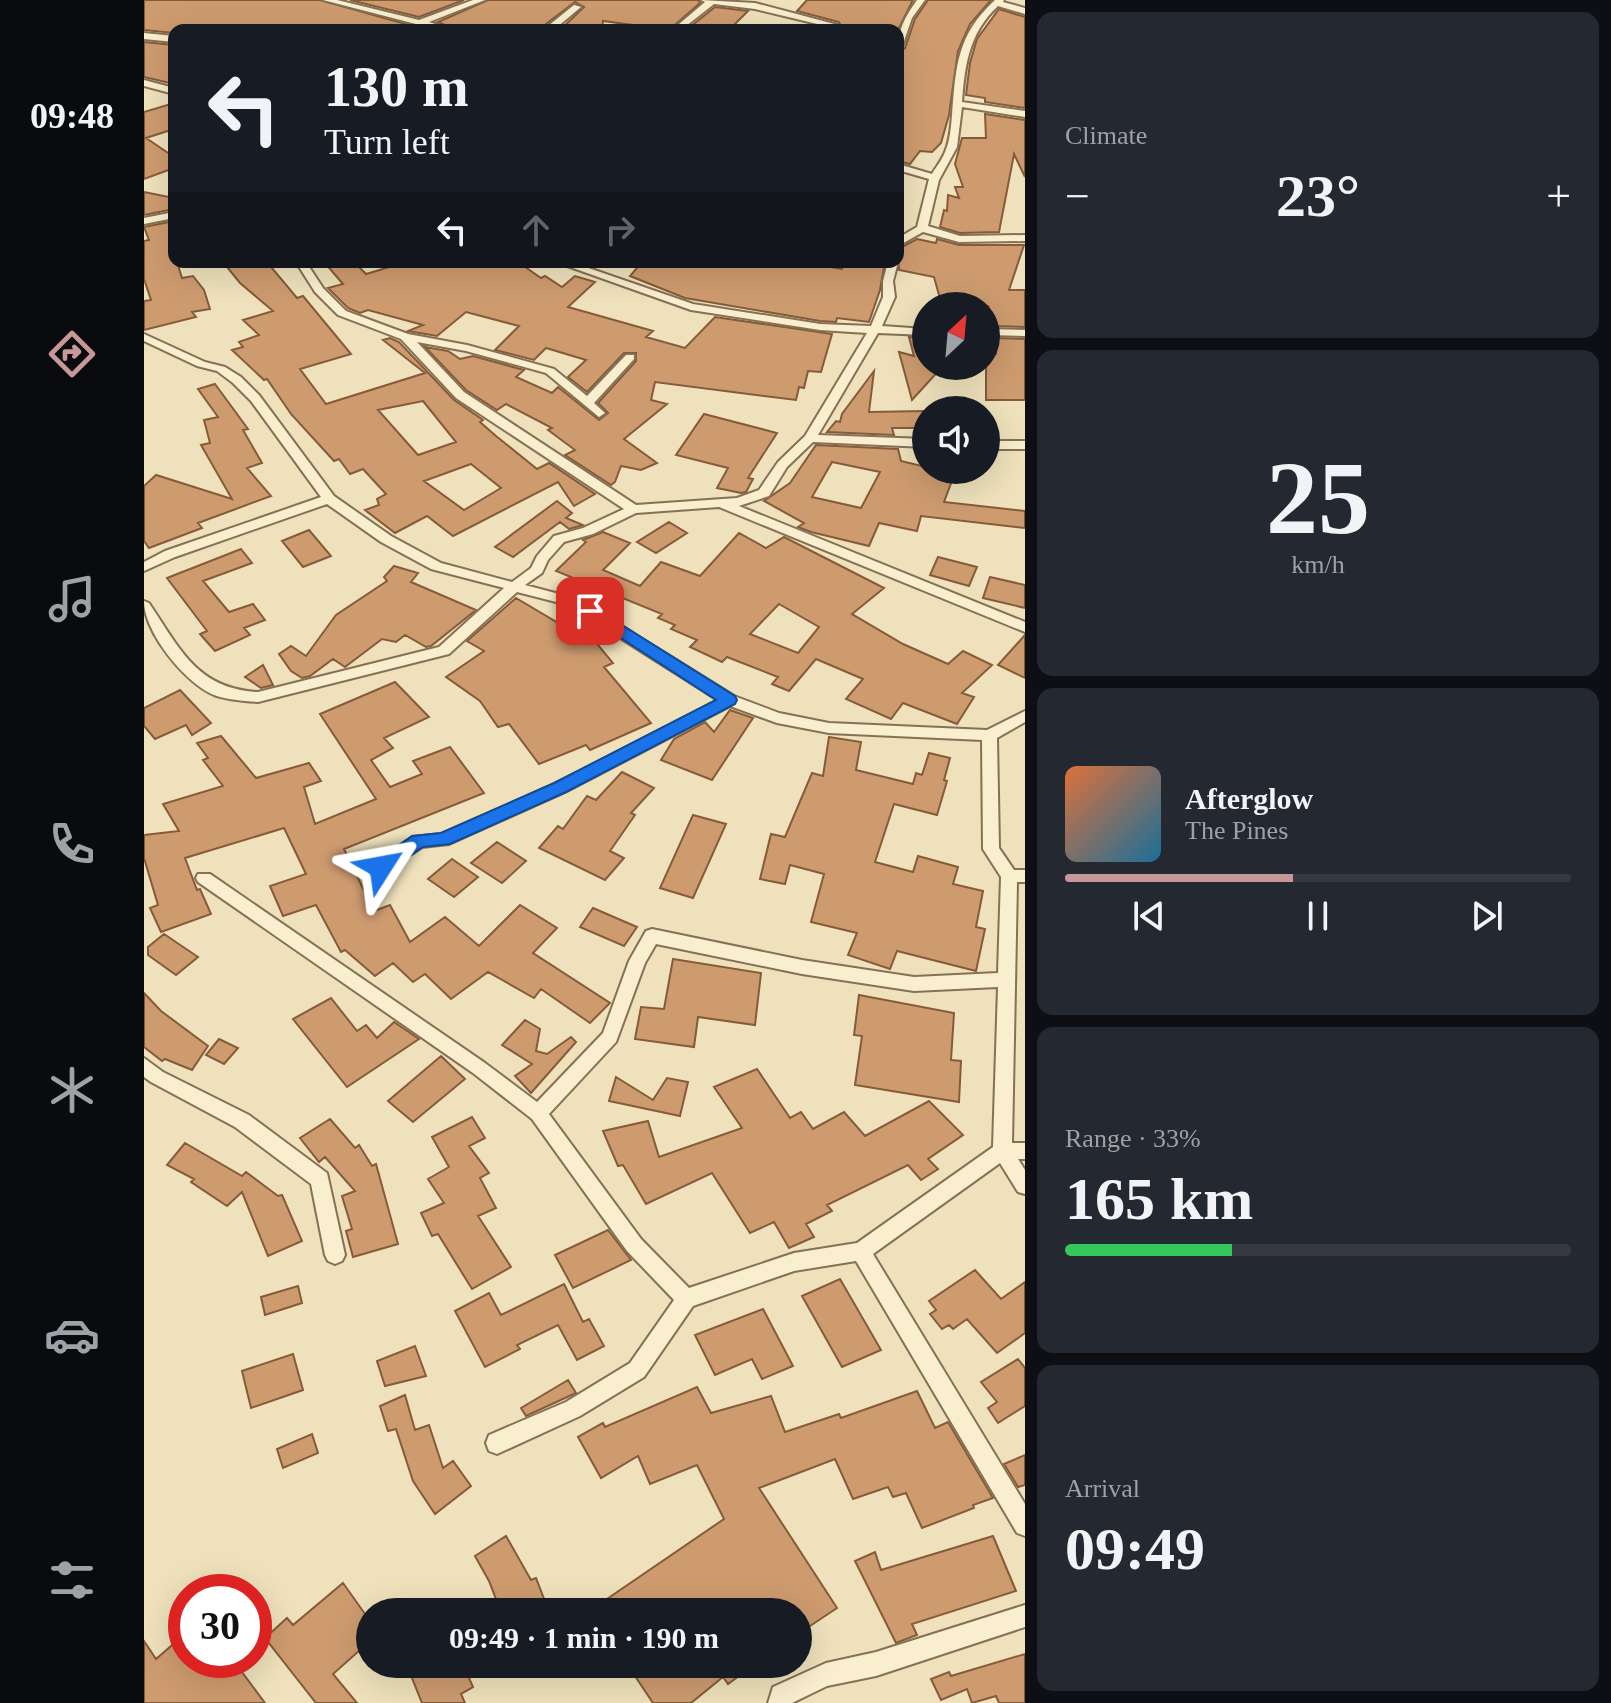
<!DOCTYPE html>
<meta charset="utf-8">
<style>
body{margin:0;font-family:"Times New Roman",serif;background:#242831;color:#f1f3f6;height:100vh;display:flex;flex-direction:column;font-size:30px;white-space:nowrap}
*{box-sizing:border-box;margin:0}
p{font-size:26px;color:#9ea1a6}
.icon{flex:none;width:44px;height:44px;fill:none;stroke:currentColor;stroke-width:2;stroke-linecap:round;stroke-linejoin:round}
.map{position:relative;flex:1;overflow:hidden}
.sheet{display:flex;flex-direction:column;gap:12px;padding:12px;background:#0d0f14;width:586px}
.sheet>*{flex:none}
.hud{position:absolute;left:24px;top:24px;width:736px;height:244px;border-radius:16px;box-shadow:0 8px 32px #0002;background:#171b24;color:#f1f3f6;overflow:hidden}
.needle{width:52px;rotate:26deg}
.controls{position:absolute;left:768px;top:292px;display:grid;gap:16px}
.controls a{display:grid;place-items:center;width:88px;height:88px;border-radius:50%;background:#171b24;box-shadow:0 8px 32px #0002;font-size:40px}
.speed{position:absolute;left:24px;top:1574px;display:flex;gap:16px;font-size:40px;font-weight:700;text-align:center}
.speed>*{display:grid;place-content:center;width:104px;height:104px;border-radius:50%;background:#171b24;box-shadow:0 8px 32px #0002;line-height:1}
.speed .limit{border:12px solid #d22;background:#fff;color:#111}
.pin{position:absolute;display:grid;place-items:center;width:68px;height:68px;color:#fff;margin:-34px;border-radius:16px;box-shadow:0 4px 12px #0006}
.me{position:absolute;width:88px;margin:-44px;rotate:56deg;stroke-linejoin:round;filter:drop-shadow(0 0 6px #0008)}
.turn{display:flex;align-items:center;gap:28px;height:168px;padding:0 24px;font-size:36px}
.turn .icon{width:104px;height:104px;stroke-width:2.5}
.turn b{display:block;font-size:56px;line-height:68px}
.lanes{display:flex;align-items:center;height:76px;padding:0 24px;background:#0003;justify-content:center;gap:40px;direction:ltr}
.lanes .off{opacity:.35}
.big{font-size:60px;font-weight:600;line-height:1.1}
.sheet .tile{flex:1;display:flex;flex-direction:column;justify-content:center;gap:12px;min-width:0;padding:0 28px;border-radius:16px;background:#242831}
.sheet .dial{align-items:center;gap:0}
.dial b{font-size:104px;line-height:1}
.song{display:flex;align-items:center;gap:24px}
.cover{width:96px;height:96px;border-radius:12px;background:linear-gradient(135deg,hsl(20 70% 55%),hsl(200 70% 35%))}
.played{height:8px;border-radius:4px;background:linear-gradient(90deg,#c89898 45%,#363941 45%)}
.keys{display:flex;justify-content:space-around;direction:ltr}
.heat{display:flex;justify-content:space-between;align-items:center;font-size:44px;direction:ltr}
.charge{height:12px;border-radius:6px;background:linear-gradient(90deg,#34c759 33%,#363941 0)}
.trip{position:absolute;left:212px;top:1598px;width:456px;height:80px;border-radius:40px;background:#171b24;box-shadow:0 8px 32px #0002;font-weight:600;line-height:80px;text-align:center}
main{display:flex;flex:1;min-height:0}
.dock{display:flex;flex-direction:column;width:144px;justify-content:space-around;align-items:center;background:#090b0e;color:#9ea1a6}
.dock .icon{width:56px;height:56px}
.dock .active{color:#c89898}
.dock b{font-size:36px;color:#f1f3f6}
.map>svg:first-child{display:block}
.building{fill:#ce9b6f;stroke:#855b3a;stroke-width:2;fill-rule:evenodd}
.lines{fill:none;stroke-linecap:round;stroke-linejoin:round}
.street-casing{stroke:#857155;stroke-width:4}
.street{fill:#f9eece;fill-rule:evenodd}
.route{fill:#1a73e8;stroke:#114b97;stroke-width:2}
</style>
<main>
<nav class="dock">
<b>09:48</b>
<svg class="icon active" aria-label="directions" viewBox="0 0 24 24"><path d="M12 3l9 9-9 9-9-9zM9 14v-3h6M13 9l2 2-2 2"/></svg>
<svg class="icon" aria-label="music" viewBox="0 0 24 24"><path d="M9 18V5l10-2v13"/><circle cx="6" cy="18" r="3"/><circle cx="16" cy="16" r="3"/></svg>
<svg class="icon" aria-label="phone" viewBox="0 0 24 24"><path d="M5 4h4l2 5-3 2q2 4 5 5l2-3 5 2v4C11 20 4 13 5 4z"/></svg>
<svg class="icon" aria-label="climate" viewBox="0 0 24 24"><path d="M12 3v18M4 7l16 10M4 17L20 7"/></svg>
<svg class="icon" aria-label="car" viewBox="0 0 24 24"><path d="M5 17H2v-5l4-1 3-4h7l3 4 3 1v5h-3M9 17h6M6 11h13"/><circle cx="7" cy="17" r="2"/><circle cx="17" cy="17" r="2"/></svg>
<svg class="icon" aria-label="filters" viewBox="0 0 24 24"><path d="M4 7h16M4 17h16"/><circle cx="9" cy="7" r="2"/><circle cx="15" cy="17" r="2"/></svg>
</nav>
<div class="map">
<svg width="881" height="1703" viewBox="0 0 881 1703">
<rect width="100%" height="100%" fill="#eee1bb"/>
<!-- building -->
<path class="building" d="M0,0H176L283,30H30V33L0,30Z
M206,0H320L275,17Z
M344,0H554L556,3L525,30L459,21L458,30H416L440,7L431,2L402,24L401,30H313L294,22Z
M663,0H769L754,30H692L697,26L695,22L653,11Z
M784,0H847L826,24L814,51L805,115L797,143L788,152L776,151L766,164L754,161V94L758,81H754V53L761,48L771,19Z
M571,7L604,11L585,30L546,27Z
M855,9L881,17V108L841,102V98L822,95L826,63L833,39Z
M0,42L30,45V84L0,77Z
M30,103V129L2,138L30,157V168L0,179V112Z
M841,114L881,120V177L870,154L855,232L816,233L796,227L800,210L803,211L804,195L815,198L811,187H819L811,164L818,138H842Z
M0,192L30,198V209L0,215Z
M30,221V262H33L38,278L49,276L60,290L66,309L48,312L52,317L0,330V301L7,300L0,279V241L5,240L0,227Z
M773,239L792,243L793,239L815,245H880L865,290H881V327L850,326L844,306H798L790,277L755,270L754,249Z
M101,262H123L153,298L159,296L207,354L156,369L182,404L281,373L239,340L246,338L255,342L310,400L339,420L336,422L352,436L393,469L405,463L451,494L430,506L414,482L309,536L283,516L251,533L221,510L235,505L233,499L242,494L219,469L206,474L195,459L190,461L147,414L123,379L120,380L88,350L99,347L95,342L115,335L99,320L129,311L96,283L83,267ZM279,401L312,442L274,455L234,410ZM327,464L357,488L320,510L280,481Z
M180,262H210L222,274L262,262H374L397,278L401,276L418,287L431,276L451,282L424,307L509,331L502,337L541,348L571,317L688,334L677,372L664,371L660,388L655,387L652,400L511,382L507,400L523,404L480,439L513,463L497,470L477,466L471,482L467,485L421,455L431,450L404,430L408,428L362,404L353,410L322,390L281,347L304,351L316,359L329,356L380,370L372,377L408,393L414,387L455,420L464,413L454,403L492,361V353H480L443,392L424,377L442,360L402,348L390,360L351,350L375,326L322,312L293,336L264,331L279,325L224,310L216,313L204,308L184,288L199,284Z
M498,262L539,266L541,262H658L698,269L699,262H741L736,290L725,322L693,318L692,322L676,321L541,298L486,276Z
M765,337L782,338V366H799L768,400L755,352L770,356Z
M851,338L881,339V400H842V353L852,354Z
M730,371L725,412L782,411V428H748L750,435L683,432L692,421L696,422L698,414Z
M71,384L104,429L99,430L118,463L103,468L127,496L54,523L58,528L5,548L0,541V486L12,475L88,499L57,445L66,443L60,420L74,417L54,389Z
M560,414L633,433L604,478L609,479L602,492L597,493L573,488L584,468L532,455Z
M672,445L754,449L757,461L782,467V470H812L800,502L881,511V528L777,516L773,531L735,523L725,546L667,532L654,527L660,523L620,501L646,483ZM688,462L736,472L717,508L668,497Z
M413,501L428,513L422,518L439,525L425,529L416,522L369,557L351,547Z
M525,522L543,533L512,553L493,542Z
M165,530L187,556L159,567L138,541Z
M459,532L486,543L459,570L496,586L517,562L556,576L595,533L622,548L640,537L740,588L708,614L759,644L804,664L819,651L848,665L818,693L830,697L813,724L759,703L747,719L702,699L719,679L672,659L645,691L628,684L634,677L583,657L578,662L546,647L553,640L527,629L531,625L514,618L518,614L412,571L442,542L439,540ZM635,604L675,627L654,653L606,634Z
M97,549L108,563L59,581L85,612L109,604L121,620L100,628L106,635L71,651L56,634L63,631L23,578Z
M794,557L833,567L825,586L786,575Z
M250,566L274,573L267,582L332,610L287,646L282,647L261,635L252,642L238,639L201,667L189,659L166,676L158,678L147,671L135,654L147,646L162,656L192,615L243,581L240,577Z
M846,577L881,585V608L839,598Z
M372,598L416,624L425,618L440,628L469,663L460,667L507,723L446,750L442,745L395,764L365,724L354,727L336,701L302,677L340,651L323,641Z
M881,635V678L854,665Z
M119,665L129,685L117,688L101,677Z
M251,682L285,717L240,738L249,748L227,760L246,787L278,774L269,761L306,747L340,793L200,849L230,911L246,905L266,942L301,917L335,946L376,905L413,928L389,953L466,1003L446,1023L397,989L390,998L344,972L307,999L281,974L269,982L249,963L231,976L201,950L197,952L172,905L139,916L126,886L162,874L140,828L41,858L53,890L56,889L67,914L17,932L6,908L14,905L0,858V835L35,831L19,804L79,786L59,760L64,758L53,743L77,736L112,778L165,763L177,781L160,787L171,824L232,799L176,714Z
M36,690L67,723L48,735L42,725L11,739L0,726V708Z
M586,710L609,718L568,780L517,760L530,739L561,722L570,732Z
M685,737L717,742L712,770L769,784L772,773L778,775L785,753L806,758L800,780L803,781L793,815L750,804L731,862L769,872L774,856L814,867L809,884L839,891L832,927L841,929L832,971L753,951L746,969L704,955L713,933L667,922L680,874L646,865L641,884L616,879L627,834L641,837L668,773L679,776Z
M478,772L510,788L487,813L491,815L466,851L480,858L461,880L395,848L414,826L419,829L443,796L452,800Z
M549,815L582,824L549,898L516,888Z
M353,842L382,861L358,883L327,863Z
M308,859L334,877L310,897L284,879Z
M449,908L493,927L480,946L436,927Z
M20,934L54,957L32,975L4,955V947Z
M529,959L617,973L611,1025L554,1017L550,1047L491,1039L497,1007L520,1009Z
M0,993L17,1011L64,1046L48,1070L21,1059L18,1061L0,1047Z
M715,995L810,1013L807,1060L817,1061L815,1102L711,1085L718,1036L710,1035Z
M187,998L213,1031L222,1025L233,1038L250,1022L275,1039L203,1087L149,1019Z
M381,1020L396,1029L392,1051L403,1054L427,1037L432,1042L387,1093L371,1076L388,1064L358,1045Z
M75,1039L94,1048L80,1064L62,1055Z
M297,1056L321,1079L269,1122L244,1101Z
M613,1069L646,1118L657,1112L669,1129L700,1112L721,1136L785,1101L819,1135L784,1159L794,1169L777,1180L764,1165L683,1205L688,1211L662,1224L670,1237L645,1248L630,1222L606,1233L568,1173L502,1204L479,1165L474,1166L459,1131L504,1121L515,1157L598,1128L570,1087Z
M472,1077L509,1100L523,1078L544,1082L536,1116L465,1101Z
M328,1117L341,1138L325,1146L345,1173L336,1178L352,1208L334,1216L367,1267L328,1289L294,1234L288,1236L277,1213L300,1203L284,1179L305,1167L288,1137Z
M186,1119L211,1148L215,1145L228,1166L232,1164L254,1244L209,1257L202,1231L208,1229L198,1196L211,1191L181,1157L175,1162L156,1138Z
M41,1143L98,1176L102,1172L134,1196L138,1195L158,1241L124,1256L98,1192L83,1206L47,1182L50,1179L23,1165Z
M464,1230L487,1260L429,1288L411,1255Z
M831,1270L857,1299L881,1282V1333L853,1353L823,1319L809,1329L805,1325L798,1329L786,1314L792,1310L785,1301Z
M696,1279L737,1350L698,1367L658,1296Z
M420,1284L439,1322L445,1319L460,1346L433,1360L414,1325L373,1345L376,1349L341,1367L311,1311L345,1293L357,1315Z
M154,1286L158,1303L121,1315L117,1297Z
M619,1309L649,1366L618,1379L608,1359L571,1375L551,1335Z
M271,1346L282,1376L241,1386L233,1361Z
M149,1354L159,1390L107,1408L98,1371Z
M874,1359L881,1368V1406L854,1423L844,1408L853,1402L837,1382Z
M424,1380L432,1393L382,1416L377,1408Z
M553,1387L567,1413L627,1396L641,1432L695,1414L697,1418L773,1391L791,1428L804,1422L849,1498L829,1505L830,1508L778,1528L762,1493L749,1497L744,1487L709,1499L691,1459L615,1488L693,1608L654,1634V1612H444L580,1519L553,1465L506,1484L494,1456L457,1478L434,1437L459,1423L461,1427Z
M261,1395L271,1430L285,1425L299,1468L309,1461L327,1486L291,1514L269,1481L252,1429L244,1431L236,1406Z
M168,1434L174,1453L139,1468L133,1449Z
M881,1455V1485L874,1487L860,1464Z
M362,1536L387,1580L392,1578L405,1612H357L345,1581L331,1556Z
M849,1536L872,1591L768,1624L773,1635L752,1643L711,1561L731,1552L737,1570Z
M199,1583L226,1621V1641L189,1674L213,1703H172L121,1638L143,1618L149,1625Z
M42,1633V1660H89L121,1703H0V1641L12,1659Z
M881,1654V1703H855L852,1696L828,1703L823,1689L797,1700L787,1679L805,1672L807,1676Z
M273,1664H319L329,1687L317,1694L321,1703H278L264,1668Z
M483,1664H611L584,1684L579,1677L547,1703H509Z"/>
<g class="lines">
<defs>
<path id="street" d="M179,0H193L275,20L329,0H341L285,22L310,30H295Z
M557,0L611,3L694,25L690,28L611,9L570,4L537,30H528L561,2Z
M773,0H781L768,18L758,47L754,50C754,29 761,17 773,0Z
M851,0H860L859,2L881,8V14L854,6C825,33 821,64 818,102L881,111V117L818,107L813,147L795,180L784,226L816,236L881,235V241L815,242L779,232L754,246V238L773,227L785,179L754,170V164L788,174C792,167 798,160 801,152C806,141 807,127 808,115C812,65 813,35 851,0Z
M430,5L437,7L412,28L413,30H404V26Z
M0,33L30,36V42L0,39Z
M0,80L30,88V94L0,86Z
M30,212V218L0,224V218Z
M754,261V262L749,281L751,297L738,326L782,329V335L734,333L674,435L782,439V447L669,442L643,467L625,496L595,506L881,622V632L575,507L492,513L449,534L420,542L404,560L398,573L381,585L434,599L590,696L635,713L685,723L843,730L881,711V722L853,738L855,848L870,870H881V882H873L868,1143H881V1159H874L881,1170V1194L874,1192L856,1163L729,1254L881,1504V1536L873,1533L712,1261L650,1271L549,1306L500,1377L436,1416L353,1454L345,1451L342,1443L345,1435L422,1402L486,1363L530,1300L483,1251L388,1119L329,1073L54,882L52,878L54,874H66L341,1063L393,1102L459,1033L485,961L502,931L508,929L658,960L770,977L854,973L857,877L839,849L838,740L685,733L633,723L586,706L421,792L305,844L278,847L237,873L231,871L229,867L231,863L269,837L297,834L411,784L574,700L424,605L373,592L305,654L114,702C99,701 84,700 70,695C41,683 0,632 0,601L5,603C36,649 53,689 114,692L295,647L360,588L287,569L237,542L183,504L31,557L0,571V562L21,551L177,497L107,401L89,383L73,371L53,366L0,341V334L61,362L81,367L97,377L115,395L190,496L247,536L297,563L368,582L387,568L393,556L410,536L439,528L480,509L312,398L257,339L194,315L171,292L152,262H162L179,288L202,311L264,334L323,345L410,369L443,396L482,355H490V359L450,403L461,413L455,417L402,373L322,351L273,342L320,392L492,505L593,498L615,490L634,462L661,436L723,333L676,330L547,310L412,262H427L549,304L676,324L727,326L739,297V281L744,262ZM512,944L658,974L770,991L854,987L849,1147L713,1243L650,1253L545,1288L497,1239L405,1114L472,1042L501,963Z
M842,329L881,330V336L842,335Z
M842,441H881V449H842Z
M0,1058L19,1072L105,1115L183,1173L201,1255L198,1261L191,1264L184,1261L181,1255L167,1184L91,1127L7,1082L0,1077Z
M881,1605V1627L732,1676L683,1686L648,1703H624L629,1687L682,1663L732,1652Z"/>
</defs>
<!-- street casing -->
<use href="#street" class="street-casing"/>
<!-- street -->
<use href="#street" class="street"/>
</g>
<!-- route -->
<path class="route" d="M446,605L591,696L593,700L591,704L422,792L306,844L279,847L243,872H231L228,867L231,862L268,836L297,833L410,783L572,700L440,614V607Z"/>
</svg>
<div class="controls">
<a><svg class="needle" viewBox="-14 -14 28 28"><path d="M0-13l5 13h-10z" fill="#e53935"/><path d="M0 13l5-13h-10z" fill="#9ea1a6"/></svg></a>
<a><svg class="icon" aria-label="sound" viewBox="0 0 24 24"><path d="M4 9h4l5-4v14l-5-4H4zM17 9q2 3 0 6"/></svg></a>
</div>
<div class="speed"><div class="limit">30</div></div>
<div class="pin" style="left:446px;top:611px;background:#d93025"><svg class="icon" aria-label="arrive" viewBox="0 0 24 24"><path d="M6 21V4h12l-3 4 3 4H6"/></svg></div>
<svg class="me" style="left:237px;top:867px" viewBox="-20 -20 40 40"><path d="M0-17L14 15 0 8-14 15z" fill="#1a73e8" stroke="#fff" stroke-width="4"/></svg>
<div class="trip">09:49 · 1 min · 190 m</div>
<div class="hud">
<div class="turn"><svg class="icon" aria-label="left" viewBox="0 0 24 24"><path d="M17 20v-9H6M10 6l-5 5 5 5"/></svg><div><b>130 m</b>Turn left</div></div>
<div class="lanes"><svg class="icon" aria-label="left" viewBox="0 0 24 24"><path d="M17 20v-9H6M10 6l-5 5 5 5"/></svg><svg class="icon off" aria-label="ahead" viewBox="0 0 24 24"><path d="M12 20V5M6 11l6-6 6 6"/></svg><svg class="icon off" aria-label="right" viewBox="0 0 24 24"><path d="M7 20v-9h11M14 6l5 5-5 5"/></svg></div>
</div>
</div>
<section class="sheet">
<div class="tile"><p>Climate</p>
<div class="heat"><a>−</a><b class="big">23°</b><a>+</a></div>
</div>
<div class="tile dial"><b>25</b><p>km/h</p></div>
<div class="tile">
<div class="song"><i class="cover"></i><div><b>Afterglow</b><p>The Pines</p></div></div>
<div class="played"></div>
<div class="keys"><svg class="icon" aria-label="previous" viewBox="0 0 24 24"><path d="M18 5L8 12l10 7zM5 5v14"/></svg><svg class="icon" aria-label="pause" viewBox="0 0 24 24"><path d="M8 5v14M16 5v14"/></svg><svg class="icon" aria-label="next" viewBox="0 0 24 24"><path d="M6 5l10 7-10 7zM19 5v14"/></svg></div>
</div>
<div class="tile"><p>Range · 33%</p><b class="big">165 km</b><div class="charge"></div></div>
<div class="tile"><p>Arrival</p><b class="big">09:49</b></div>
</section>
</main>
